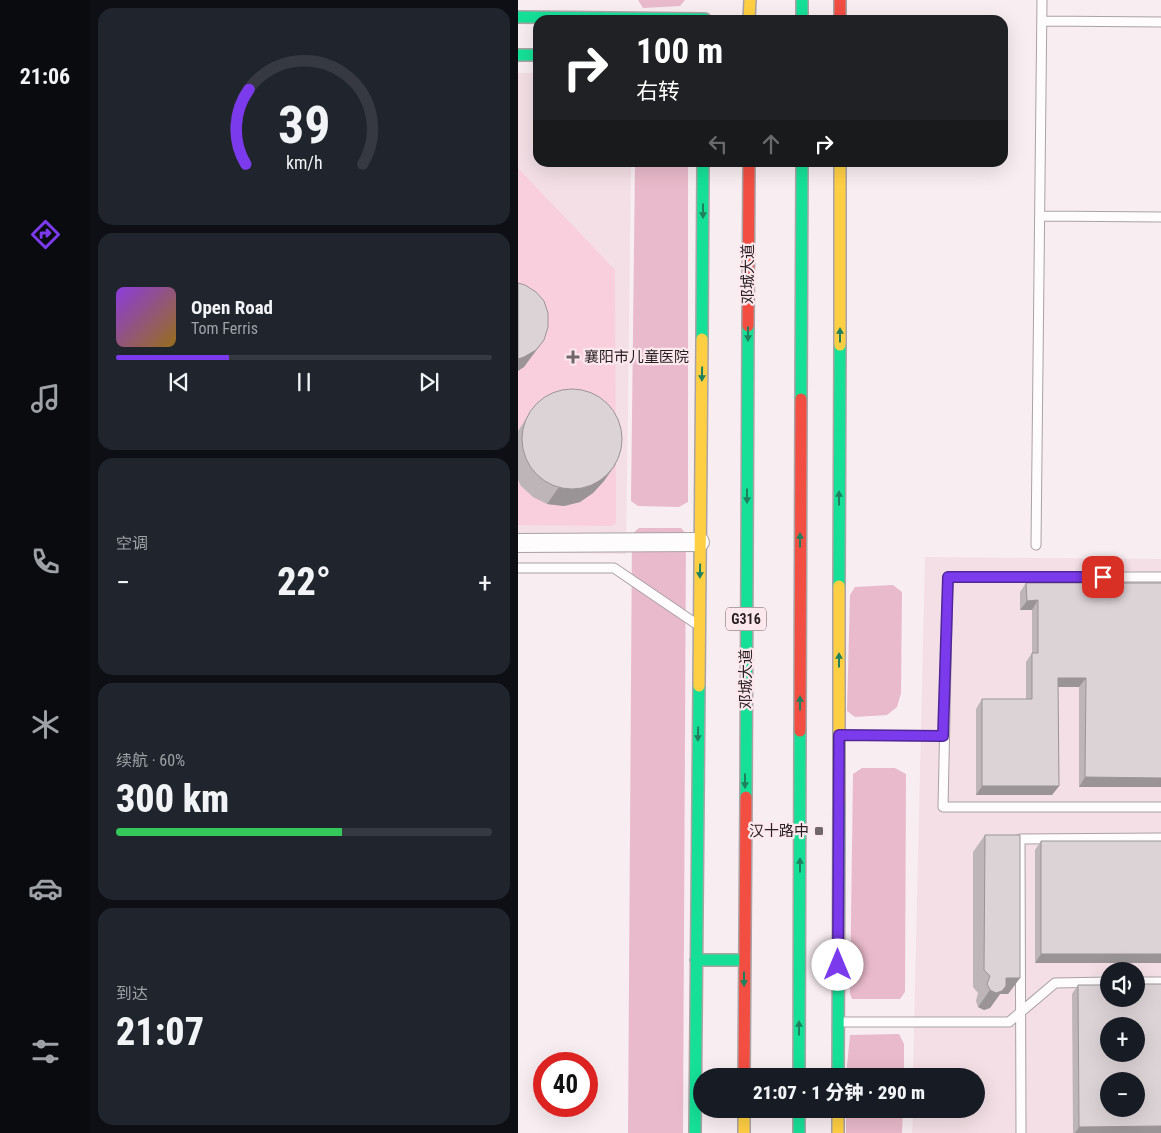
<!DOCTYPE html>
<html lang="zh">
<meta charset="utf-8">
<style>
body{margin:0;font-family:"Roboto Condensed","Noto Sans SC",sans-serif;background:#20242c;color:#f1f3f6;height:100vh;display:flex;flex-direction:column;font-size:19px;white-space:nowrap}
*{box-sizing:border-box;margin:0}
p{font-size:16px;color:#9ea1a6}
.icon{flex:none;width:28px;height:28px;fill:none;stroke:currentColor;stroke-width:2;stroke-linecap:round;stroke-linejoin:round}
.map{position:relative;flex:1;overflow:hidden}
.panel{display:flex;flex-direction:column;gap:8px;padding:8px;background:#0d0f14;width:428px}
.panel>*{flex:none}
.banner{position:absolute;left:15px;top:15px;width:475px;height:152px;border-radius:15px;box-shadow:0 5px 20px #0002;background:#202124;color:#fff;overflow:hidden}
.controls{position:absolute;left:582px;top:962px;display:grid;gap:10px}
.controls a{display:grid;place-items:center;width:45px;height:45px;border-radius:50%;background:#171b24;box-shadow:0 5px 20px #0002;font-size:25px}
.speed{position:absolute;left:15px;top:1052px;display:flex;gap:10px;font-size:25px;font-weight:700;text-align:center}
.speed>*{display:grid;place-content:center;width:65px;height:65px;border-radius:50%;background:#171b24;box-shadow:0 5px 20px #0002;line-height:1}
.speed .limit{border:8px solid #d22;background:#fff;color:#111}
.pin{position:absolute;display:grid;place-items:center;width:42px;height:42px;color:#fff;margin:-21px;border-radius:10px;box-shadow:0 2px 8px #0006}
.me{position:absolute;width:55px;margin:-28px;rotate:0deg;stroke-linejoin:round;filter:drop-shadow(0 0 4px #0008)}
.turn{display:flex;align-items:center;gap:18px;height:105px;padding:0 20px;font-size:22px}
.turn .icon{width:65px;height:65px;stroke-width:2.5}
.turn b{display:block;font-size:35px;line-height:42px}
.lanes{display:flex;align-items:center;height:48px;padding:0 20px;background:#0003;justify-content:center;gap:25px;direction:ltr}
.lanes .off{opacity:.35}
.big{font-size:38px;font-weight:800;line-height:1.1}
.panel .widget{flex:1;display:flex;flex-direction:column;justify-content:center;gap:8px;min-width:0;padding:0 18px;border-radius:15px;background:#20242c}
.panel .dial{align-items:center;gap:0}
.dial svg{height:130px;overflow:visible;fill:none;stroke:#363941;stroke-width:7;stroke-linecap:round;text-anchor:middle}
.dial text{fill:#f1f3f6;stroke:none}
.song{display:flex;align-items:center;gap:15px}
.cover{width:60px;height:60px;border-radius:8px;background:linear-gradient(135deg,hsl(270 70% 55%),hsl(40 70% 35%))}
.played{height:5px;border-radius:2px;background:linear-gradient(90deg,#7c3aed 30%,#363941 30%)}
.keys{display:flex;justify-content:space-around;direction:ltr}
.heat{display:flex;justify-content:space-between;align-items:center;font-size:28px;direction:ltr}
.charge{height:8px;border-radius:4px;background:linear-gradient(90deg,#34c759 60%,#363941 0)}
.trip{position:absolute;left:175px;top:1068px;width:292px;height:50px;border-radius:25px;background:#171b24;box-shadow:0 5px 20px #0002;font-weight:800;line-height:50px;text-align:center}
main{display:flex;flex:1;min-height:0}
.menu{display:flex;flex-direction:column;width:90px;justify-content:space-around;align-items:center;background:#090b0e;color:#9ea1a6}
.menu .icon{width:35px;height:35px}
.menu .current{color:#7c3aed}
.menu b{font-size:22px;color:#f1f3f6}
.map>svg:first-child{display:block}
.built{fill:#f3dfe5;fill-rule:evenodd}
.green{fill:#facfdd}
.forest{fill:#e9bacb}
.lines{fill:none;stroke-linecap:round;stroke-linejoin:round}
.lane-casing{stroke:#aaa2a5;stroke-width:11}
.street-casing{stroke:#aaa2a5;stroke-width:20}
.fast-casing{stroke:#aaa2a5;stroke-width:14}
.slow-casing{stroke:#aaa2a5;stroke-width:14}
.jam-casing{stroke:#aaa2a5;stroke-width:14}
.lane{stroke:#fefcfd;stroke-width:9}
.street{stroke:#fefcfd;stroke-width:18}
.fast{stroke:#16e098;stroke-width:11}
.slow{stroke:#ffcf43;stroke-width:11}
.jam{stroke:#f24e42;stroke-width:11}
.wall{fill:#bdb5b8}
.shaded-wall{fill:#9a9496}
.building{fill:#dcd3d6;stroke:#9a9496;fill-rule:evenodd}
.oneway{fill:#1e805d}
.route-casing{stroke:#51269a;stroke-width:12}
.route{stroke:#7c3aed;stroke-width:9}
.poi-dot{fill:#70676a;stroke:#fde8ee;stroke-width:2}
.labels{text-anchor:middle;dominant-baseline:central;stroke-width:4.5;stroke-linejoin:round;paint-order:stroke}
.shield{fill:#fde8ee;stroke:#675b5f;stroke-width:1}
.shield-label{font-size:14px;font-weight:bold;fill:#271f22}
.street-label{font-size:15px;fill:#271f22;stroke:#fde8ee}
.poi-label{font-size:15px;fill:#271f22;stroke:#fde8ee;text-anchor:start}
</style>
<main>
<nav class="menu">
<b>21:06</b>
<svg class="icon current" aria-label="directions" viewBox="0 0 24 24"><path d="M12 3l9 9-9 9-9-9zM9 14v-3h6M13 9l2 2-2 2"/></svg>
<svg class="icon" aria-label="music" viewBox="0 0 24 24"><path d="M9 18V5l10-2v13"/><circle cx="6" cy="18" r="3"/><circle cx="16" cy="16" r="3"/></svg>
<svg class="icon" aria-label="phone" viewBox="0 0 24 24"><path d="M5 4h4l2 5-3 2q2 4 5 5l2-3 5 2v4C11 20 4 13 5 4z"/></svg>
<svg class="icon" aria-label="climate" viewBox="0 0 24 24"><path d="M12 3v18M4 7l16 10M4 17L20 7"/></svg>
<svg class="icon" aria-label="car" viewBox="0 0 24 24"><path d="M5 17H2v-5l4-1 3-4h7l3 4 3 1v5h-3M9 17h6M6 11h13"/><circle cx="7" cy="17" r="2"/><circle cx="17" cy="17" r="2"/></svg>
<svg class="icon" aria-label="filters" viewBox="0 0 24 24"><path d="M4 7h16M4 17h16"/><circle cx="9" cy="7" r="2"/><circle cx="15" cy="17" r="2"/></svg>
</nav>
<section class="panel">
<div class="widget dial"><svg viewBox="0 0 100 80">
<path d="M14 69A42 42 0 1 1 86 69"/>
<path d="M14 69A42 42 0 0 1 16 23" stroke="#7c3aed"/>
<text x="50" y="56" font-size="32" font-weight="700">39</text>
<text x="50" y="72" font-size="11">km/h</text>
</svg></div>
<div class="widget">
<div class="song"><i class="cover"></i><div><b>Open Road</b><p>Tom Ferris</p></div></div>
<div class="played"></div>
<div class="keys"><svg class="icon" aria-label="previous" viewBox="0 0 24 24"><path d="M18 5L8 12l10 7zM5 5v14"/></svg><svg class="icon" aria-label="pause" viewBox="0 0 24 24"><path d="M8 5v14M16 5v14"/></svg><svg class="icon" aria-label="next" viewBox="0 0 24 24"><path d="M6 5l10 7-10 7zM19 5v14"/></svg></div>
</div>
<div class="widget"><p>空调</p>
<div class="heat"><a>−</a><b class="big">22°</b><a>+</a></div>
</div>
<div class="widget"><p>续航 · 60%</p><b class="big">300 km</b><div class="charge"></div></div>
<div class="widget"><p>到达</p><b class="big">21:07</b></div>
</section>
<div class="map">
<svg width="644" height="1133" viewBox="0 0 644 1133">
<rect width="100%" height="100%" fill="#f8edf0"/>
<!-- built -->
<path class="built" d="M0,73H20V162L113,163L108,554L0,552Z
M407,557L643,559V1133H394L395,1109H459V1076H395ZM591,971H619V999H591ZM591,1026H619V1054H591ZM591,1081H619V1109H591Z"/>
<!-- green -->
<path class="green" d="M0,168L97,270L98,523L94,526L0,525Z"/>
<!-- forest -->
<path class="forest" d="M120,0H167L162,6L125,8Z
M117,163H170V502L161,507L120,506L113,501Z
M121,528H163L168,534L165,1133H110L114,534Z
M375,585L384,592L383,693L379,707L369,715L337,717L329,711L332,595L337,587Z
M344,768H377L388,774L387,992L382,999H334L332,993L335,774Z
M381,1034L386,1044V1076H328L332,1035Z
M328,1109H385L384,1133H328Z"/>
<g class="lines">
<defs>
<path id="lane" d="M524,21L644,22
M522,216L644,217
M518,545L524,0
M0,568H96L177,623
M644,577H430L425,807H644
M321,735L425,736
M619,982H644
M323,1022H491L537,983L591,982
M503,1133L502,839L644,838"/>
<path id="street" d="M0,543L182,542"/>
<path id="fast" d="M284,0V20
M0,17L187,19
M0,55H20
M184,339L185,162
M283,399L284,162
M321,586L322,345
M228,797L230,326
M178,960H226
M281,1076L282,731
M320,1076L321,804
M281,1109V1133
M177,1133L181,686"/>
<path id="slow" d="M231,20L232,0
M322,345V162
M181,686L184,339
M321,804V586
M226,1109V1133
M320,1109V1133"/>
<path id="jam" d="M322,0V20
M230,326L231,162
M282,731L283,399
M226,1076L228,797"/>
</defs>
<!-- lane casing -->
<use href="#lane" class="lane-casing"/>
<!-- street casing -->
<use href="#street" class="street-casing"/>
<!-- fast casing -->
<use href="#fast" class="fast-casing"/>
<!-- slow casing -->
<use href="#slow" class="slow-casing"/>
<!-- jam casing -->
<use href="#jam" class="jam-casing"/>
<!-- lane -->
<use href="#lane" class="lane"/>
<!-- street -->
<use href="#street" class="street"/>
<!-- fast -->
<use href="#fast" class="fast"/>
<!-- slow -->
<use href="#slow" class="slow"/>
<!-- jam -->
<use href="#jam" class="jam"/>
</g>
<!-- wall -->
<path class="wall" d="M16,407L86,481L75,493L62,502L46,506L29,504L15,497L3,486L0,480V431Z
M508,583L644,787H561V687H540L541,786L534,795H458V709L464,699H508V662L514,653V610H502V592Z
M467,835L502,978L490,994H482L472,1008L466,1010L460,1007L458,1001L460,993L455,987V852Z
M523,841H644L517,963V850Z
M560,985L644,1133H555L554,994Z"/>
<!-- shaded-wall -->
<path class="shaded-wall" d="M26,340L6,367L0,371V359Z
M98,464L86,481L75,493L62,502L46,506L29,504L41,487Z
M520,600L514,610H502L509,601Z
M540,678H568L561,687H534Z
M567,777L644,778V787H561Z
M464,786H541L534,795H458Z
M523,954H644V963H517Z
M488,978H502L490,994H482L472,1008L466,1010L460,1007L472,990Z
M644,1126V1133H557L561,1127Z"/>
<!-- building -->
<path class="building" d="M0,283L7,285L18,292L26,301L30,313V327L26,340L18,350L6,357L0,359Z
M4 439a50 50 0 1 1 100 0a50 50 0 1 1-100 0Z
M508,583H644V778L567,777L568,678H540L541,786H464V699H514V653H520V600L509,601Z
M467,835H502V978H488V986L484,991L478,993L472,990L469,984L472,976L466,970Z
M523,841H644V954H523Z
M619,984H644V1126L561,1127L560,985H591V999H619ZM591,1026H619V1054H591ZM591,1081H619V1109H591Z"/>
<!-- one-way arrows -->
<defs><path id="oneway-solid" d="M-6-.8H1V-3.2L6.5 0L1 3.2V.8H-6Z" transform="scale(1.25)"/></defs>
<g class="oneway">
<use href="#oneway-solid" transform="translate(185 211) rotate(90)"/>
<use href="#oneway-solid" transform="translate(230 334) rotate(90)"/>
<use href="#oneway-solid" transform="translate(322 335) rotate(-90)"/>
<use href="#oneway-solid" transform="translate(184 374) rotate(91)"/>
<use href="#oneway-solid" transform="translate(229 496) rotate(90)"/>
<use href="#oneway-solid" transform="translate(321 498) rotate(-90)"/>
<use href="#oneway-solid" transform="translate(282 540) rotate(-90)"/>
<use href="#oneway-solid" transform="translate(182 571) rotate(91)"/>
<use href="#oneway-solid" transform="translate(321 660) rotate(-90)"/>
<use href="#oneway-solid" transform="translate(282 703) rotate(-90)"/>
<use href="#oneway-solid" transform="translate(180 734) rotate(91)"/>
<use href="#oneway-solid" transform="translate(227 781) rotate(90)"/>
<use href="#oneway-solid" transform="translate(282 865) rotate(-90)"/>
<use href="#oneway-solid" transform="translate(226 979) rotate(90)"/>
<use href="#oneway-solid" transform="translate(281 1028) rotate(-90)"/>
</g>
<g class="lines">
<defs>
<path id="route" d="M320,965L321,735L425,736L430,577H585"/>
</defs>
<!-- route casing -->
<use href="#route" class="route-casing"/>
<!-- route -->
<use href="#route" class="route"/>
</g>
<!-- markers -->
<g class="poi-dot">
<path d="M52.5 349.5h5v5h5v5h-5v5h-5v-5h-5v-5h5z"/>
<rect x="296" y="826" width="10" height="10" rx="2.5"/>
</g>
<g class="labels">
<!-- shield labels -->
<rect class="shield" x="208" y="607.5" width="40" height="23" rx="4"/>
<g class="shield-label">
<text x="228" y="619">G316</text>
</g>
<!-- street labels -->
<g class="street-label">
<text transform="translate(230 274) rotate(-90)">邓城大道</text>
<text transform="translate(228 679) rotate(-90)">邓城大道</text>
</g>
<!-- poi labels -->
<g class="poi-label">
<text x="66" y="357">襄阳市儿童医院</text>
<text x="291" y="831" text-anchor="end">汉十路中</text>
</g>
</g>
</svg>
<div class="controls">
<a><svg class="icon" aria-label="sound" viewBox="0 0 24 24"><path d="M4 9h4l5-4v14l-5-4H4zM17 9q2 3 0 6"/></svg></a>
<a>+</a>
<a>−</a>
</div>
<div class="speed"><div class="limit">40</div></div>
<div class="pin" style="left:585px;top:577px;background:#d93025"><svg class="icon" aria-label="arrive" viewBox="0 0 24 24"><path d="M6 21V4h12l-3 4 3 4H6"/></svg></div>
<svg class="me" style="left:320px;top:965px" viewBox="-20 -20 40 40"><circle r="19" fill="#fff"/><path d="M0-13L10 11 0 6-10 11z" fill="#7c3aed"/></svg>
<div class="trip">21:07 · 1 分钟 · 290 m</div>
<div class="banner">
<div class="turn"><svg class="icon" aria-label="right" viewBox="0 0 24 24"><path d="M7 20v-9h11M14 6l5 5-5 5"/></svg><div><b>100 m</b>右转</div></div>
<div class="lanes"><svg class="icon off" aria-label="left" viewBox="0 0 24 24"><path d="M17 20v-9H6M10 6l-5 5 5 5"/></svg><svg class="icon off" aria-label="ahead" viewBox="0 0 24 24"><path d="M12 20V5M6 11l6-6 6 6"/></svg><svg class="icon" aria-label="right" viewBox="0 0 24 24"><path d="M7 20v-9h11M14 6l5 5-5 5"/></svg></div>
</div>
</div>
</main>
